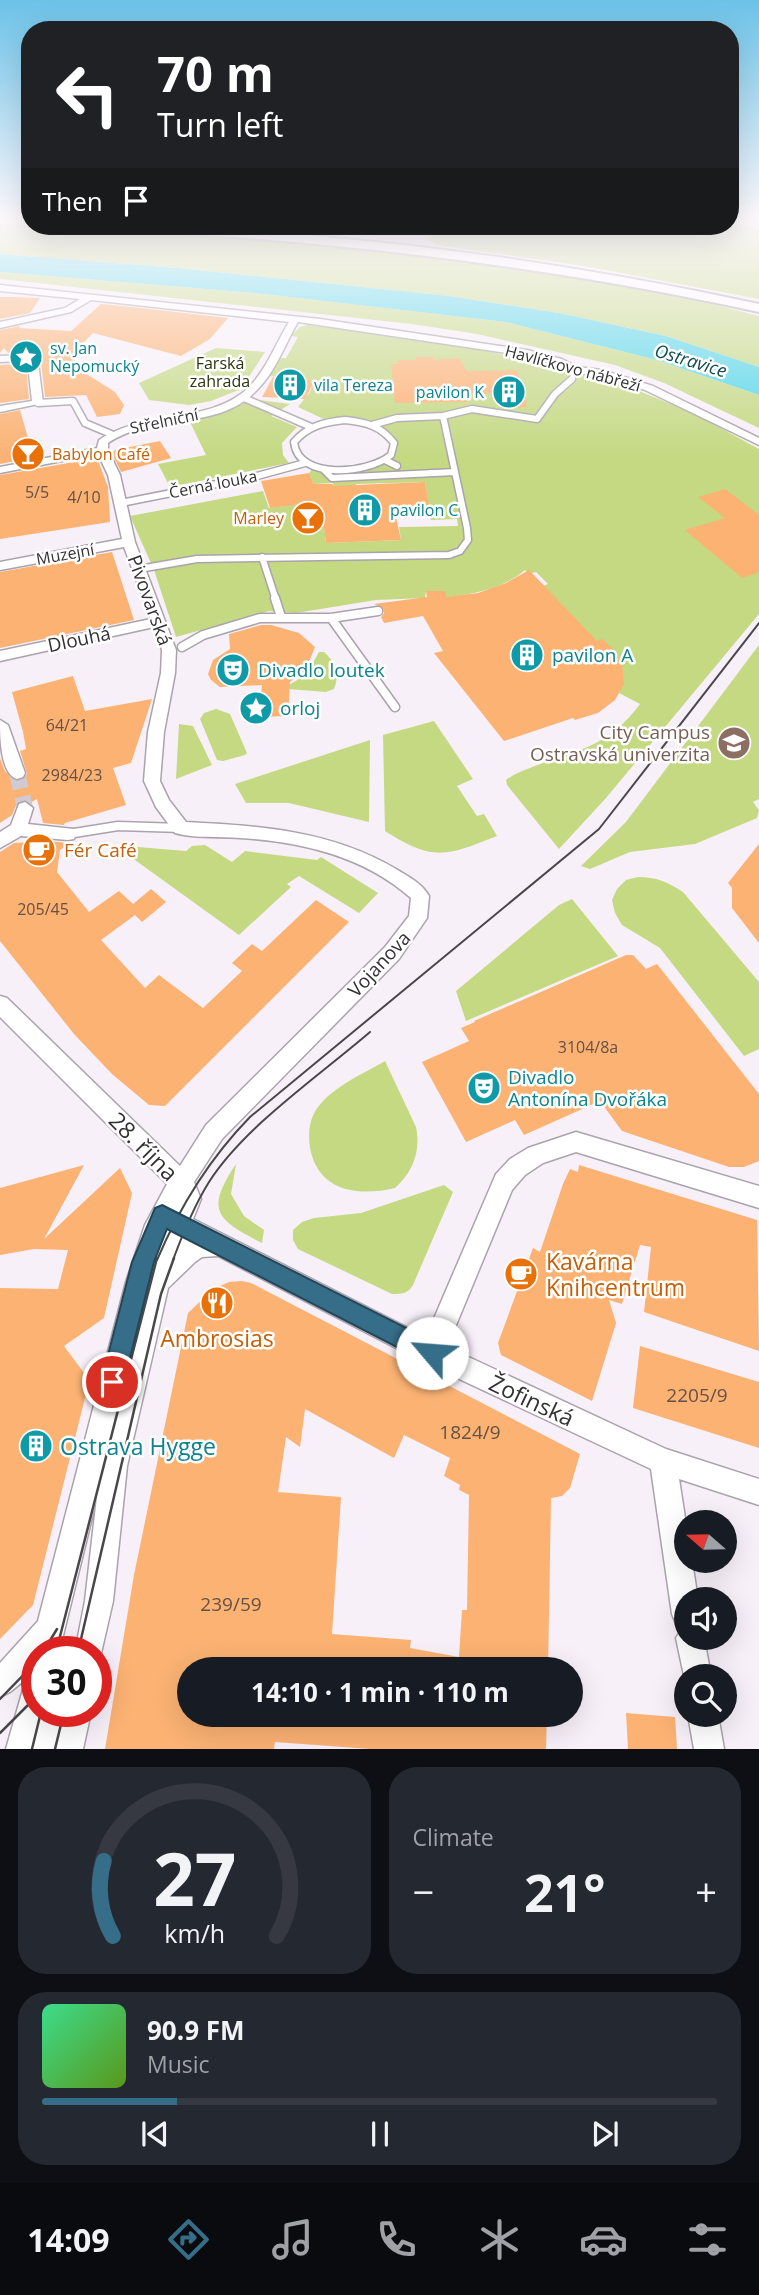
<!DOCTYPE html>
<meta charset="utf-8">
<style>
body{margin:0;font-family:"Open Sans",sans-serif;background:#242831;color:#f1f3f6;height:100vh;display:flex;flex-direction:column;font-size:26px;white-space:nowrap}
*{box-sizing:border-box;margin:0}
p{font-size:23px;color:#9ea1a6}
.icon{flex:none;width:38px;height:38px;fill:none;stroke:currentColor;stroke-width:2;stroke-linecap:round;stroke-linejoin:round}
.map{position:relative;height:1749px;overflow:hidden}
.side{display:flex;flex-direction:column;gap:18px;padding:18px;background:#0d0f14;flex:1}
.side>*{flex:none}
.banner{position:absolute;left:21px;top:21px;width:718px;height:214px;border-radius:28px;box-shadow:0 7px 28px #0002;background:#202124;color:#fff;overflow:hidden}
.needle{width:46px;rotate:290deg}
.buttons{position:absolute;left:674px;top:1510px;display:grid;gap:14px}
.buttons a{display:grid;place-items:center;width:63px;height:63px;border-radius:50%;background:#171b24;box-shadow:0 7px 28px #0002;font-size:35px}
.speed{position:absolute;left:21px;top:1636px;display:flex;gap:14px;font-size:35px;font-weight:700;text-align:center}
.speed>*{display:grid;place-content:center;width:91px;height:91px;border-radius:50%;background:#171b24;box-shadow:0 7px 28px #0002;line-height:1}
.speed .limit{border:10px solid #d22;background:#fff;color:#111}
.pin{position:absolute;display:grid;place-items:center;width:60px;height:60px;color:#fff;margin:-30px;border:4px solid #fff;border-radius:50%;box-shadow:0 2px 7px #0007}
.me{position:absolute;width:77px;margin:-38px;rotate:297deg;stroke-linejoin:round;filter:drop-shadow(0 0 5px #0008)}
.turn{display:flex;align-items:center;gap:24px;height:147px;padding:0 21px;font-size:32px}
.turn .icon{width:91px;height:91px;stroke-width:2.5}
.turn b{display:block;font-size:49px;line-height:60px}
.then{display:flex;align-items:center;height:66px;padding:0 21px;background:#0003;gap:14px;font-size:26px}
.big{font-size:52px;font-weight:700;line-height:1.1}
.side .card{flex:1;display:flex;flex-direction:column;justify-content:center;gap:10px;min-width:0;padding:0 24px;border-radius:28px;background:#242831}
.side .dial{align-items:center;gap:0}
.dial svg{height:182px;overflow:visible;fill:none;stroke:#363941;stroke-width:7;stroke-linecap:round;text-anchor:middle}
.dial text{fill:#f1f3f6;stroke:none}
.song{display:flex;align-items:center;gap:21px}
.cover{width:84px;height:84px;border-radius:10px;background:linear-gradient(135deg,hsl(150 70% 55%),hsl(90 70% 35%))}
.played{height:7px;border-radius:4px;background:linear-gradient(90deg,#366d88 20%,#363941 20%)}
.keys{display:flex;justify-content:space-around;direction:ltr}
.heat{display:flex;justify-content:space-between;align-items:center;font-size:38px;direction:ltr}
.side .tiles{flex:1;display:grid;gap:18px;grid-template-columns:1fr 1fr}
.card:last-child{grid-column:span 2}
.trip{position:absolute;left:177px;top:1657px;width:406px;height:70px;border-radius:35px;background:#171b24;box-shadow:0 7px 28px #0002;font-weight:700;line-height:70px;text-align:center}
.menu{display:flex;height:112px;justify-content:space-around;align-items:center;background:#090b0e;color:#9ea1a6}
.menu .icon{width:49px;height:49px}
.menu .current{color:#366d88}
.menu b{font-size:32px;color:#f1f3f6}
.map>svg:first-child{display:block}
.green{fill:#c4d982}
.water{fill:#51d6e7}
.building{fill:#fbb273;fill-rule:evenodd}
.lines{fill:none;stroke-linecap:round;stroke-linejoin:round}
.street-tunnel{stroke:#d1cad2;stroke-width:16;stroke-dasharray:16 8;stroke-linecap:butt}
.lane-far2-casing{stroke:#aaa3ab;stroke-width:6}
.lane-far1-casing{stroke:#aaa3ab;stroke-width:9}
.lane-casing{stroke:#aaa3ab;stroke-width:11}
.street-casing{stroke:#aaa3ab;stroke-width:3}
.secondary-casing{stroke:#aaa3ab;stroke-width:4}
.lane-far2{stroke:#fff;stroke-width:4.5}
.lane-far1{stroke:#fff;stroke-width:6}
.lane{stroke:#fff;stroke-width:8}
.street{fill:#fff;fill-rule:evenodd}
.secondary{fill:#fff;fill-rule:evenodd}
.tram-far1{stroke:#4a474a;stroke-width:2}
.tram{stroke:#4a474a;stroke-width:2.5}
.route{fill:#366d88;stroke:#234758;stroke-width:2}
.labels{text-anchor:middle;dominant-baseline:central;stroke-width:5;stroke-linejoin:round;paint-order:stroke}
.far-culture-label{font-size:16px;fill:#0d838f;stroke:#fff;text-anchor:start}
.far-park-label{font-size:16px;fill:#2c340e;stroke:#fff}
.far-street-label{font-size:16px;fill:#343134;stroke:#fff}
.far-food-label{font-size:16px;fill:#c56008;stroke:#fff;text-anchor:start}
.number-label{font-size:16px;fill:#665144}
.far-water-label{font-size:18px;font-style:italic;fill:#104b52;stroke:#fff}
.street-label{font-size:19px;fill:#343134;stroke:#fff}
.culture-label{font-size:19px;fill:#0d838f;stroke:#fff;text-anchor:start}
.education-label{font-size:19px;fill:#785e54;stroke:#fff;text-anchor:end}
.food-label{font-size:19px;fill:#c56008;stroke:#fff;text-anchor:start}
.near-number-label{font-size:19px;fill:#665144}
.near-street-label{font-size:23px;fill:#343134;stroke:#fff}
.near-food-label{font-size:23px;fill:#c56008;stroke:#fff;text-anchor:start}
.near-culture-label{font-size:23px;fill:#0d838f;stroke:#fff;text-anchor:start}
</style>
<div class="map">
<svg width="759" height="1749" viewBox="0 0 759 1749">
<rect width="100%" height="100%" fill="#f8f0f9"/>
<!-- green -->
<path class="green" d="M730,222L759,229V299L578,265L436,245L423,235L366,229L367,226H730Z
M0,226C175,229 351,243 524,270C604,282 681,295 759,316V367L666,336L559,313L449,296L178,268L0,254Z
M0,272L255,293L506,322L657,360L759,395V428L664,383L615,365L477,334L412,324L0,279Z
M308,325L483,350L617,382L693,413L759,449V614L606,798L559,849L507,785L506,780C515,773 525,770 535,766C582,748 608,747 640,704L619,693L621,681L594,643L541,587L548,584L536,572L529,574L525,570C501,590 472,594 442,598L441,592L426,591L425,598L376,600L296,613L269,611L176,637L154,570L130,516L263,491L269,508L299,504L301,529L324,528L326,543L401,540L399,527L458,526L457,519L431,520L425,482L356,484V489L334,490L333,483L314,484L309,473L314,467L335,471L385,460L394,443L372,425L330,422L298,407L310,392L314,380L268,376L279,358H286L298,337L291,336L300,327Z
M216,348L265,352L241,389L211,401L189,405L149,400L139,383Z
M252,399L290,404L271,416L297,427L282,443L283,455L289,463L170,487L158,464L206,455L189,420L234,408Z
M759,645V799L753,802L759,810L757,818L695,844L630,852L590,869L581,866L626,822Z
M319,652H324C336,663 340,674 334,689L326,692L288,689L287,686L306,675Z
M216,709L230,714L247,753L245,755L223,761L217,760L200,719L204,713Z
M434,721L473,779L457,786L477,816L484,814L497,836C447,856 433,862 385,831L383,735Z
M179,724L193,726L212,765L176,779Z
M370,740L369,822L289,803H246L235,784Z
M205,845L232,862L245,851L317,860L321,857L378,893L359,913L299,876L287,884L291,887L239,935L128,855L138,847L186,851L192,846Z
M638,877C656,877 668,882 683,892L759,982V1049L744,1056L660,948L622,925L615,913L612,900L617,889L626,880Z
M572,899L618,956L466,1021L456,991L559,905Z
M385,1061L416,1127C421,1151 413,1172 395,1188C357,1197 318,1191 310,1148C308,1133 309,1119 318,1107C334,1086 363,1074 385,1061Z
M236,1164L231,1194L244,1216L264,1230L262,1243C216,1220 205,1210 236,1164Z
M444,1185L453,1192L413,1285C408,1294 401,1294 392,1294L298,1249L293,1240V1230L302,1222L314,1218L361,1213Z"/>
<!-- water -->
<path class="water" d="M0,254L178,268L449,296L559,313L666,336L759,367V395L657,360L506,322L255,293L0,272Z"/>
<!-- building -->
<path class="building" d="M0,297H16L40,298L30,313L0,319Z
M101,304L132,307L228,318L210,339L181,356L93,333L73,353L77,368L115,392L124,405L120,414L97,417L86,395L45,397L41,362L23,353H8L4,348L0,353V330L20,326L19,328L71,331Z
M415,357H433V360L459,358L467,371L517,370L527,407L502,408L499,393L465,394L467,402L395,403L391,364H398V360H416Z
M21,364L26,366L29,399L0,403V365Z
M273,377H280L315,380L305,399L262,397Z
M20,410L30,445H32L37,457L0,464V414Z
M160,441L171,458L121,472L112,453L115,450Z
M97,458L108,487L110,522L0,539V475Z
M309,473L314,484H333V486L425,482L430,512L395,513L401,540L326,543L324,528L302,529L301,504L270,508L261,481Z
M725,489L759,515V572L742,578L685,530L725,518L698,497Z
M112,552L134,620L0,648V572Z
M529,570L597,641L602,639L614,650L622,664L624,684L615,700L598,713L575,720L573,718L504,741L434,653L443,651L423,616L384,623L381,617L384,613L383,608L374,604L427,597L426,591H445L446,597L478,593L506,583Z
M261,625H271L299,633L315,647L306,669L290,682L288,716L259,717L262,685L220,687L211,680L208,674L213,660L230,649L229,634Z
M73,676L85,711L152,699L131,763L113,768L126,805L65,823L64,825L43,823L37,799L30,803L24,800L17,803L12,815L0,823V758L5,771L16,781L24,779L27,774L20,751L26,749L23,732L12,692Z
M47,841L70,843L60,850L57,872L89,912L119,891L133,904L151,889L166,902L142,922L135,915L101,940L145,988L159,975L203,1008L242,971L232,963L252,944L262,951L316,900L349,922L165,1106L149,1105L112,1074L74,1034L0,941V852L14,843Z
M759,844V943L732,908V888L728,883Z
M626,955H633L646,969L657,964L759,1094V1161L744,1167H729L622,1131L600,1101L524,1135L515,1120L466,1142L422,1062L469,1041L461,1028L475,1022L474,1021Z
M84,1165L44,1239L120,1168L132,1193L104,1318L64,1346L87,1377V1390L33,1605L0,1639V1288L58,1289L68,1250L34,1249L0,1255V1188Z
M579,1165L757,1220L759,1351L644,1312L651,1247L640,1245L622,1304L609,1300L616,1323L592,1401L501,1355L498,1343L533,1248L540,1252L563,1184L570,1169L578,1172Z
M242,1281L251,1283L580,1454L570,1488L562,1496L551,1498L548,1670H189V1715H547L546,1749H370L275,1742L274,1749H105L134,1575L188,1313L213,1289L229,1282ZM305,1409L394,1458L404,1435L450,1458L444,1476L460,1485L459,1490L469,1495L467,1610H462L459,1657L410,1648L411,1640L332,1634L341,1497L278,1492L286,1437L300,1447Z
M640,1346L759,1382V1448L633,1408Z
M626,1713L675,1717L677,1749H628Z"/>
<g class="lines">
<!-- street-tunnel -->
<path class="street-tunnel" d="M17,773L25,808"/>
<defs>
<path id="lane-far2" d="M571,381L575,370"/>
<path id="lane-far1" d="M244,398L311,427
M38,403L73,401L85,423L111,434
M345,420C366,422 381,426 394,443L391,455C368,474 298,481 294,442C308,426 324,422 345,420Z
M372,425L397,418L443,416
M385,460L397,466
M324,470L332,478L455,472
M121,503L257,476L305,463
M262,557L276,600
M139,569L197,559L449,555L460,551L468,540L467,528L443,416L472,409L537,419L555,394L572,379"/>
<path id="lane" d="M275,598L281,617
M331,618L395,707
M182,647L203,635L260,618H331L378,611
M68,834L118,826L181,828"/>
<path id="street" d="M0,285L320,319L527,350L562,359L577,367L602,370L653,386L759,438V445L645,390L601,376L571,372L554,363L527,356L298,322C284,346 275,373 255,392C217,431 152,413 108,443V450L120,475L135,542L176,650L175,673L164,732L160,781L169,800L186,822C260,826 330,830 396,869C407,876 422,883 429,896L427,918L399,959L222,1139L194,1182L201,1199L193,1219L426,1337L496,1174L510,1159L528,1148L576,1132L759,1186V1208L576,1152L543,1163L525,1175L512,1190L447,1347L666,1449L759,1479V1505L679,1479L686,1524V1561H692L698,1600H686V1638H704L711,1676H686V1685L676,1638L683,1627L676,1624L672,1614L651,1469L423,1362L218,1256L202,1257L195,1262L168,1288L127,1466L113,1601L99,1662L96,1663V1652H75L85,1601L97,1497L59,1652H37V1667L30,1675L37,1672V1712H46L43,1723L49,1712H91L83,1749H6L26,1679L10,1692L0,1697V1663L38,1621L126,1282L145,1225L167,1184L0,1017V996L7,998L180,1166L206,1125L385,947L409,916L411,898C363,856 302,842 240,838C219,836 195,839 175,833L156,807L144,781L148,732L161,673L162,650L154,627L0,661V651L151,619L124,547L0,570V562L122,539L108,475L98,454L0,473V467L97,448L99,440C145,409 212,425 250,386C267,368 276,343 289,322L91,300L71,312L0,328V322L65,308L80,299L0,291Z
M22,355L38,362L43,403L0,412V406L32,401L28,364L21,361L0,362V356Z
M0,720L8,725L25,773L23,777L17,779C0,774 0,735 0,720Z
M25,802L33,808L28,824L74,829L76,834L74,839L68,840L21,836L0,848V832L11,825L19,804Z
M688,1715H718L724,1749H694Z"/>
<path id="secondary" d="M0,218L30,219V225L0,224Z
M108,226C177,223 246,230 314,236C464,249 612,272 759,304V312C546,265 332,241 114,229Z"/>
</defs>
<!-- lane-far2 casing -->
<use href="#lane-far2" class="lane-far2-casing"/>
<!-- lane-far1 casing -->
<use href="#lane-far1" class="lane-far1-casing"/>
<!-- lane casing -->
<use href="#lane" class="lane-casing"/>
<!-- street casing -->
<use href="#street" class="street-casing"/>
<!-- secondary casing -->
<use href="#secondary" class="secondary-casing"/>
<!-- lane-far2 -->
<use href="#lane-far2" class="lane-far2"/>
<!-- lane-far1 -->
<use href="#lane-far1" class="lane-far1"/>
<!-- lane -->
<use href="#lane" class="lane"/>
<!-- street -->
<use href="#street" class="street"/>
<!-- secondary -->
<use href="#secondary" class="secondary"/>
<!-- tram-far1 -->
<path class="tram-far1" d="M157,1260C180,1206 209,1159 250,1117L599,829L759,623
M173,1260C183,1233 194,1206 209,1182C245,1126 319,1076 370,1032"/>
<!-- tram -->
<path class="tram" d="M43,1652L57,1629
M56,1652L157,1258
M78,1652L161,1294L174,1258
M0,1699L37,1661
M0,1733L37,1696
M32,1749L41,1712
M55,1749L64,1712"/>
</g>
<!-- sky -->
<linearGradient id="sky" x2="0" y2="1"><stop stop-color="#6bc2e8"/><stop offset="0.47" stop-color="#fcf8fc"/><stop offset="1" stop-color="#fcf8fc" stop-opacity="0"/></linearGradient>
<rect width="759" height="458" fill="url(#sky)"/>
<!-- route -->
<path class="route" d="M162,1205L440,1345L443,1353L440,1361L432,1364L424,1361L167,1229L154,1262L124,1382L120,1390L112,1393L104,1390L101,1382L132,1262L155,1208Z"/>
<!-- icons -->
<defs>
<symbol id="sight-disc" viewBox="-11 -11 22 22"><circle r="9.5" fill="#0f9aa8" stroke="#fff"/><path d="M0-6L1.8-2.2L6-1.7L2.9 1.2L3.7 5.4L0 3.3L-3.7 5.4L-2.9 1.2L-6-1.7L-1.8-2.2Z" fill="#fff"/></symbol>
<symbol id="building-disc" viewBox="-11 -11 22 22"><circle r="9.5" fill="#0f9aa8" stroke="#fff"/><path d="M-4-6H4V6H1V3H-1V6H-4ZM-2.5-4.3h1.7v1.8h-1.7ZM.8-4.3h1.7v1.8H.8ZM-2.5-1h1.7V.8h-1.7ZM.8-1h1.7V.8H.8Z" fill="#fff"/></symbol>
<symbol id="bar-disc" viewBox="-11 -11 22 22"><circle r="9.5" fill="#e8710a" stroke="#fff"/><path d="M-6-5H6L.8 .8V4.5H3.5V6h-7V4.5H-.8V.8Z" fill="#fff"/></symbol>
<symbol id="theatre-disc" viewBox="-11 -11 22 22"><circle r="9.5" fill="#0f9aa8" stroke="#fff"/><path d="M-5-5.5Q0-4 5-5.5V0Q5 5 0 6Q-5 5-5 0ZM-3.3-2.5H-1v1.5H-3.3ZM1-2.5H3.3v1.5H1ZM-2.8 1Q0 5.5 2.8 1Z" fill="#fff"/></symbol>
<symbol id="university-disc" viewBox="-11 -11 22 22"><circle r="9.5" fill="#8d6e63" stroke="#fff"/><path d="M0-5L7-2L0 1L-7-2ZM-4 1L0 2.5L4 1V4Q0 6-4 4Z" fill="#fff"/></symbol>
<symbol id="cafe-disc" viewBox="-11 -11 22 22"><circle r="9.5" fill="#e8710a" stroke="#fff"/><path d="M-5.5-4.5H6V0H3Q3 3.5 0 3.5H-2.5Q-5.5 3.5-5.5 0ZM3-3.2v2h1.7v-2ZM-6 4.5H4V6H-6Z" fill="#fff"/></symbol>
<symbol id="restaurant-disc" viewBox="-11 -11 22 22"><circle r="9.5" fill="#e8710a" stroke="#fff"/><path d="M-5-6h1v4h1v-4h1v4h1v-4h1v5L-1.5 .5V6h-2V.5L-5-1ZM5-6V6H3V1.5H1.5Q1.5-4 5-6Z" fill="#fff"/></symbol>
</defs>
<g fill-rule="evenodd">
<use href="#sight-disc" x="7" y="338" width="38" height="38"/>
<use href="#building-disc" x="271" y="366" width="38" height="38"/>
<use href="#building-disc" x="490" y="373" width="38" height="38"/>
<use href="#bar-disc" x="9" y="435" width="38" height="38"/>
<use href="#building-disc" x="346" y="491" width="38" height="38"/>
<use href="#bar-disc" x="289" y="499" width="38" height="38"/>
<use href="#building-disc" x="508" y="636" width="38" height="38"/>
<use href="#theatre-disc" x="214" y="651" width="38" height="38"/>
<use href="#sight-disc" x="237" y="689" width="38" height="38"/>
<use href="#university-disc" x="715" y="724" width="38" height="38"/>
<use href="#cafe-disc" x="20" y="831" width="38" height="38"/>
<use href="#theatre-disc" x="465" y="1069" width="38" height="38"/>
<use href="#cafe-disc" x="502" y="1255" width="38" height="38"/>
<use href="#restaurant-disc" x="198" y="1284" width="38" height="38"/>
<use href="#building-disc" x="17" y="1427" width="38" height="38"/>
</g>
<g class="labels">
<!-- far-culture labels -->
<g class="far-culture-label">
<text x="50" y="348">sv. Jan<tspan x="50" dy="18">Nepomucký</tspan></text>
<text x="314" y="385">vila Tereza</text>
<text x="484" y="392" text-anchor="end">pavilon K</text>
<text x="390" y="510">pavilon C</text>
</g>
<!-- far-park labels -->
<g class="far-park-label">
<text x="220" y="363">Farská<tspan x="220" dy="18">zahrada</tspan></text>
</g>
<!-- far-street labels -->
<g class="far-street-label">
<text transform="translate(573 368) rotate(15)">Havlíčkovo nábřeží</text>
<text transform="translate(164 421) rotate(-12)">Střelniční</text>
<text transform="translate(213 484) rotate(-11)">Černá louka</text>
<text transform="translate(65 554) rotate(-10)">Muzejní</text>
</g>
<!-- far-food labels -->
<g class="far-food-label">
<text x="52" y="454">Babylon Café</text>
<text x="284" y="518" text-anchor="end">Marley</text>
</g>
<!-- number labels -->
<g class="number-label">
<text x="37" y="492">5/5</text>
<text x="84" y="497">4/10</text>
<text x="67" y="725">64/21</text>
<text x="72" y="775">2984/23</text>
<text x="43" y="909">205/45</text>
<text x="588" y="1047">3104/8a</text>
</g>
<!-- far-water labels -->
<g class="far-water-label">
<text transform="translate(691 360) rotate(17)">Ostravice</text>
</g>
<!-- street labels -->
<g class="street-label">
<text transform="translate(150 600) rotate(70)">Pivovarská</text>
<text transform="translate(79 639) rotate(-12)">Dlouhá</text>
<text transform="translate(379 964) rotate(-47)">Vojanova</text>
</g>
<!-- culture labels -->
<g class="culture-label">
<text x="552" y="655">pavilon A</text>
<text x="258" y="670">Divadlo loutek</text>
<text x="280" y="708">orloj</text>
<text x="508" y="1077">Divadlo<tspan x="508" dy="22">Antonína Dvořáka</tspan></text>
</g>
<!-- education labels -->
<g class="education-label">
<text x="710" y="732">City Campus<tspan x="710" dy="22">Ostravská univerzita</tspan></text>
</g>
<!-- food labels -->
<g class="food-label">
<text x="64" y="850">Fér Café</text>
</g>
<!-- near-number labels -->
<g class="near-number-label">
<text x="697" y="1395">2205/9</text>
<text x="470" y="1432">1824/9</text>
<text x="231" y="1604">239/59</text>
</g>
<!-- near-street labels -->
<g class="near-street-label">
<text transform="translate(144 1146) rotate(45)">28. října</text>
<text transform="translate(532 1400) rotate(25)">Žofinská</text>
</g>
<!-- near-food labels -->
<g class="near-food-label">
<text x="546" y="1261">Kavárna<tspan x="546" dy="26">Knihcentrum</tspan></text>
<text x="217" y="1338" text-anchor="middle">Ambrosias</text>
</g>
<!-- near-culture labels -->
<g class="near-culture-label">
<text x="60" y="1446">Ostrava Hygge</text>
</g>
</g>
</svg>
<div class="buttons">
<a><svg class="needle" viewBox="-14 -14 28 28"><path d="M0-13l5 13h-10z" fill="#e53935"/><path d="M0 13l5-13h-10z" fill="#9ea1a6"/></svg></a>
<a><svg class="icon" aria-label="sound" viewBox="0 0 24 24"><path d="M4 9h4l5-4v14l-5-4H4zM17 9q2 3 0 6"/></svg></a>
<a><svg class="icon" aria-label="search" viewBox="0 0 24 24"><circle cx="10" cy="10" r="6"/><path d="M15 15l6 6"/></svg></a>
</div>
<div class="speed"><div class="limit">30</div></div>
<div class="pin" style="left:112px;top:1382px;background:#d93025"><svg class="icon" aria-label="arrive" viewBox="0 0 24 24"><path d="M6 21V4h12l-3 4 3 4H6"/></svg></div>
<svg class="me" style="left:432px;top:1353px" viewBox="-20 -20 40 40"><circle r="19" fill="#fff"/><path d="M0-13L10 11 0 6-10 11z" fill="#366d88"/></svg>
<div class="trip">14:10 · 1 min · 110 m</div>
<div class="banner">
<div class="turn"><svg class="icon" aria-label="left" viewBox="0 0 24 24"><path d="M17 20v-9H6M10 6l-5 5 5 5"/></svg><div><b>70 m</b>Turn left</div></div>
<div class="then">Then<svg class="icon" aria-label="arrive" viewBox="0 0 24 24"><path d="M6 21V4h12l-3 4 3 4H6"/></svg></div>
</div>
</div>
<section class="side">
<div class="tiles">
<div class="card dial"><svg viewBox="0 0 100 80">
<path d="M14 69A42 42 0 1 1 86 69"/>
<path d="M14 69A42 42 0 0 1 10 36" stroke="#366d88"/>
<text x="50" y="56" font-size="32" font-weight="700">27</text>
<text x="50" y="72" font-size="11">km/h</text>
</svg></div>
<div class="card"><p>Climate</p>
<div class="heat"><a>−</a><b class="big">21°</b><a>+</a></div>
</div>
<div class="card">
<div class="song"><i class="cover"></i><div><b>90.9 FM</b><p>Music</p></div></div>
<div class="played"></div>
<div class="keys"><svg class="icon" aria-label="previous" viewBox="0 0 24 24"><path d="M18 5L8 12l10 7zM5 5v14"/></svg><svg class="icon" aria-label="pause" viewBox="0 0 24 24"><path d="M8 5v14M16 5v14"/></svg><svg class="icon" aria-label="next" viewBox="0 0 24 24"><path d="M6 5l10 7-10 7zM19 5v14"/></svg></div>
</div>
</div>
</section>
<nav class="menu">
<b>14:09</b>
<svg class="icon current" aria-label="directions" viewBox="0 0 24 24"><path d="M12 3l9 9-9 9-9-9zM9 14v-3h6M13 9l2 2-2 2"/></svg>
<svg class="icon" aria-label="music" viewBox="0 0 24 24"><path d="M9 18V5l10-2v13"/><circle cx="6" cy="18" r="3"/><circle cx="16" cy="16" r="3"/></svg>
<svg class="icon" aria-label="phone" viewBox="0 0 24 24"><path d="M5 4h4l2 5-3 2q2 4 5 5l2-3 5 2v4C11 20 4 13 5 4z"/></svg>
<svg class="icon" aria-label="climate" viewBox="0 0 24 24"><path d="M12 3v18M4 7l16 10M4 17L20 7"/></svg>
<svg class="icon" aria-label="car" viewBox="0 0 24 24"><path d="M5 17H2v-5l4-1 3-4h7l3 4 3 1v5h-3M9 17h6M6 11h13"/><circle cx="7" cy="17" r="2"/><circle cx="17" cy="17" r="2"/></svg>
<svg class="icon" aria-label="filters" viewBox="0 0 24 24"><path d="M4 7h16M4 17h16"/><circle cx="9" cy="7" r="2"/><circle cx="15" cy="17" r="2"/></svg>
</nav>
